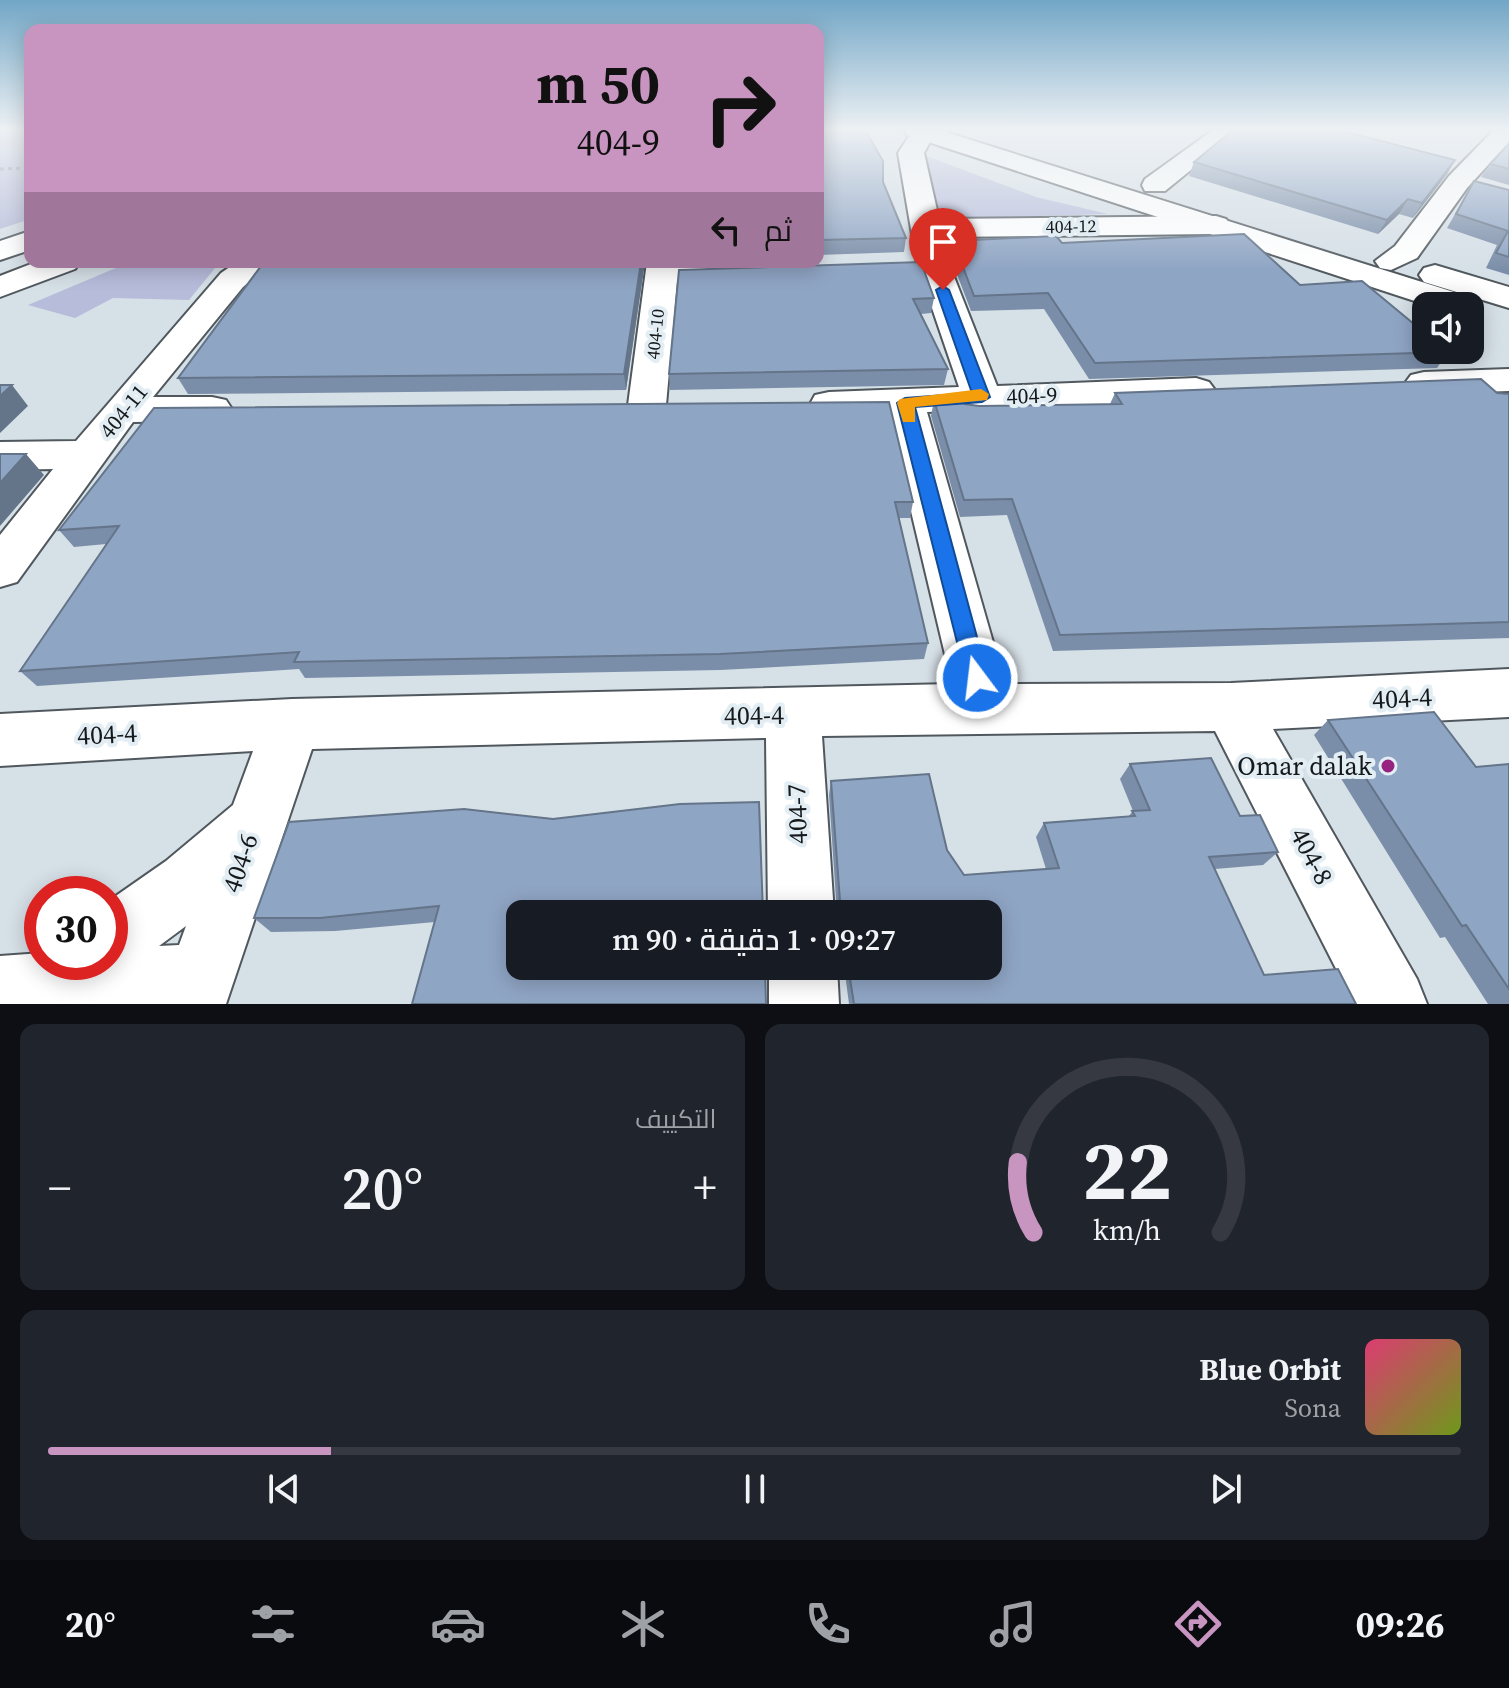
<!DOCTYPE html>
<html lang="ar">
<meta charset="utf-8">
<style>
body{margin:0;font-family:"Source Serif 4",Cairo,serif;background:#20242c;color:#f1f3f6;direction:rtl;height:100vh;display:flex;flex-direction:column;font-size:30px;white-space:nowrap}
*{box-sizing:border-box;margin:0}
p{font-size:26px;color:#9ea1a6}
.icon{flex:none;width:44px;height:44px;fill:none;stroke:currentColor;stroke-width:2;stroke-linecap:round;stroke-linejoin:round}
.map{position:relative;height:1004px;overflow:hidden;direction:ltr}
.sheet{display:flex;flex-direction:column;gap:20px;padding:20px;background:#0d0f14;flex:1}
.sheet>*{flex:none}
.hud{position:absolute;left:24px;top:24px;width:800px;height:244px;border-radius:16px;box-shadow:0 4px 20px #0003;direction:rtl;background:#c895c1;color:#111;overflow:hidden}
.controls{position:absolute;left:1412px;top:292px;display:grid;gap:16px}
.controls a{display:grid;place-items:center;width:72px;height:72px;border-radius:16px;background:#171b24;box-shadow:0 4px 20px #0003;font-size:40px}
.speed{position:absolute;left:24px;top:876px;display:flex;gap:16px;font-size:40px;font-weight:700;text-align:center}
.speed>*{display:grid;place-content:center;width:104px;height:104px;border-radius:50%;background:#171b24;box-shadow:0 4px 20px #0003;line-height:1}
.speed .limit{border:12px solid #d22;background:#fff;color:#111}
.pin{position:absolute;display:grid;place-items:center;width:68px;height:68px;color:#fff;margin:-82px -34px;border-radius:50% 50% 50% 0;rotate:-45deg;box-shadow:0 0 8px #0007}
.pin .icon{rotate:45deg}
.me{position:absolute;width:88px;margin:-44px;rotate:345deg;stroke-linejoin:round;filter:drop-shadow(0 0 6px #0008)}
.turn{display:flex;align-items:center;gap:28px;height:168px;padding:0 32px;font-size:36px}
.turn .icon{width:104px;height:104px;stroke-width:2.5}
.turn b{display:block;font-size:56px;line-height:68px}
.then{display:flex;align-items:center;height:76px;padding:0 32px;background:#0003;gap:16px;font-size:30px}
.big{font-size:60px;font-weight:600;line-height:1.1}
.sheet .tile{flex:1;display:flex;flex-direction:column;justify-content:center;gap:12px;min-width:0;padding:0 28px;border-radius:16px;background:#20242c}
.sheet .dial{align-items:center;gap:0}
.dial svg{height:208px;overflow:visible;fill:none;stroke:#363941;stroke-width:7;stroke-linecap:round;text-anchor:middle}
.dial text{fill:#f1f3f6;stroke:none}
.song{display:flex;align-items:center;gap:24px}
.cover{width:96px;height:96px;border-radius:12px;background:linear-gradient(135deg,hsl(340 70% 55%),hsl(80 70% 35%))}
.played{height:8px;border-radius:4px;background:linear-gradient(90deg,#c895c1 20%,#363941 20%)}
.keys{display:flex;justify-content:space-around;direction:ltr}
.heat{display:flex;justify-content:space-between;align-items:center;font-size:44px;direction:ltr}
.sheet .tiles{flex:1;display:grid;gap:20px;grid-template-columns:1fr 1fr}
.tile:last-child{grid-column:span 2}
.trip{position:absolute;left:506px;top:900px;width:496px;height:80px;border-radius:16px;background:#171b24;box-shadow:0 4px 20px #0003;font-weight:600;line-height:80px;text-align:center;direction:rtl}
.tabs{display:flex;height:128px;justify-content:space-around;align-items:center;background:#090b0e;color:#9ea1a6}
.tabs .icon{width:56px;height:56px}
.tabs .selected{color:#c895c1}
.tabs b{font-size:36px;color:#f1f3f6}
.map>svg:first-child{display:block}
.green{fill:#b7bcdb}
.lines{fill:none;stroke-linecap:round;stroke-linejoin:round}
.minor-casing{stroke:#50585e;stroke-width:4}
.major-casing{stroke:#50585e;stroke-width:4}
.path{stroke:#889095;stroke-width:3;stroke-dasharray:4 4;stroke-linecap:butt}
.minor{fill:#fff;fill-rule:evenodd}
.major{fill:#fff;fill-rule:evenodd}
.wall{fill:#7b8ea9}
.shaded-wall{fill:#647489}
.building{fill:#8fa5c4;stroke:#647489;stroke-width:2}
.route{fill:#1a73e8;stroke:#114b97;stroke-width:2}
.slow{fill:#f59e0b}
.poi-dot{fill:#972380;stroke:#e3edf4;stroke-width:3}
.labels{text-anchor:middle;dominant-baseline:central;stroke-width:8;stroke-linejoin:round;paint-order:stroke}
.far-street-label{font-size:18px;fill:#15191b;stroke:#e3edf4}
.street-label{font-size:22px;fill:#15191b;stroke:#e3edf4}
.near-street-label{font-size:26px;fill:#15191b;stroke:#e3edf4}
.near-poi-label{font-size:26px;fill:#15191b;stroke:#e3edf4;text-anchor:end}
</style>
<div class="map">
<svg width="1509" height="1004" viewBox="0 0 1509 1004">
<rect width="100%" height="100%" fill="#d6e0e7"/>
<!-- green -->
<path class="green" d="M0,130H30V219L0,229Z
M907,149L1036,197L1108,214L932,219Z
M130,262H220L189,300L113,298L75,318L28,305Z"/>
<g class="lines">
<defs>
<path id="minor" d="M913,130L935,132L924,153L939,219L1216,216L1226,219L1231,225L1226,231L1216,234L942,237L949,264L997,386L1196,378L1209,382L1215,390L1209,398L1196,402L927,412L1005,684L1231,683L1509,669V717L1273,729L1417,979L1427,1004H1354L1215,731L822,736L834,914H768L766,738L312,749L226,1004H0V956L42,953V962H110V900L166,861L233,805L253,751L0,766V714L292,699L952,684L888,414L829,416L815,413L810,404L815,395L829,392L959,387L917,264L898,153ZM186,926L179,945L159,946Z
M1213,130H1240L1165,191H1145L1142,185L1145,179Z
M1494,130H1509V142L1467,188L1417,258L1391,270L1380,268L1375,261L1395,246L1449,176Z
M237,262H273L243,287L153,397H212L226,400L232,409L226,418L212,421L133,422L17,582L0,587V535L53,469L0,470V442L76,441L221,273Z
M647,262H745L755,270L750,277L677,282L666,405L661,414L647,417L633,414L628,405Z
M1509,369V391L1424,394L1411,391L1405,383L1411,375L1424,372Z
M769,966H837L839,1004H769Z"/>
<path id="major" d="M904,130H939L1476,299L1481,306L1470,315V306H1430L907,135Z
M30,231V250L0,260V241Z
M36,262H80L75,269L0,297V276Z
M1435,265L1509,287V308L1424,282L1419,275L1424,268Z"/>
</defs>
<!-- minor casing -->
<use href="#minor" class="minor-casing"/>
<!-- major casing -->
<use href="#major" class="major-casing"/>
<!-- path -->
<path class="path" d="M0,169L30,168"/>
<!-- minor -->
<use href="#minor" class="minor"/>
<!-- major -->
<use href="#major" class="major"/>
</g>
<!-- wall -->
<path class="wall" d="M818,130L883,182L906,238L904,252L818,255Z
M1509,144V185L1481,177L1490,164Z
M1455,160L1447,174L1413,218L1399,214L1378,234L1189,176L1194,162Z
M1474,181L1509,190V275L1486,268L1497,245L1447,228Z
M953,241L1062,243L1300,285L1448,352L1437,368L1089,379L1044,309L971,311L950,256Z
M264,262H645L626,390L188,394L178,378Z
M679,270L934,298L931,313L921,314L948,369L944,385L670,390L669,374Z
M1115,393L1509,394V638L1053,651L1007,515L960,517L931,416L934,400L979,406L1110,404Z
M889,402L913,502L910,518H899L928,643L924,659L720,670L305,678L299,669L37,686L20,671L106,544L74,547L59,530Z
M1328,720L1476,767L1509,764V1004H1488L1445,937L1440,938L1314,735Z
M1130,764L1240,816L1278,852L1263,865L1215,869L1264,975L1356,1004H849L844,966H988V914H837L829,795L831,781L947,850L964,875L1046,869L1036,837L1044,823L1128,817L1133,811L1120,779Z
M289,822L766,1004L435,922L335,931L271,932L254,918Z"/>
<!-- shaded-wall -->
<path class="shaded-wall" d="M1455,160L1447,174L1413,218L1422,203Z
M1408,199L1399,214L1378,234L1387,220Z
M641,262H645L626,390L624,374Z
M12,385L28,406L0,433V396Z
M26,454L44,475L0,526V483Z"/>
<!-- building -->
<path class="building" d="M818,130H865L883,161V182L906,238L819,240L818,241Z
M1233,130H1339L1455,160L1422,203L1408,199L1387,220L1194,162Z
M1509,144V169L1490,164Z
M1474,181L1509,190V257L1496,253L1508,231L1456,214Z
M1244,234L1300,285L1362,281L1426,334V350H1445L1448,352L1095,363L1048,293L974,296L953,241L1056,236L1062,243Z
M264,262H641L624,374L178,378Z
M921,262L934,298L913,299L948,369L669,374L679,270Z
M1481,379L1497,393L1509,394V622L1060,635L1012,499L964,500L934,400L962,399L965,404L979,406L1122,404L1115,393Z
M0,385H12L0,396Z
M889,402L913,502H895L928,643L720,654L294,662L299,652L20,671L119,526L59,530L154,408Z
M0,454H26L0,483Z
M1434,712L1476,767L1509,764V989L1466,925L1462,926L1328,720Z
M1211,758L1240,816L1260,815L1278,852L1209,857L1264,975L1338,969L1356,1004H854L848,966H988V914H841L831,781L929,774L947,850L964,875L1059,868L1044,823L1135,816L1132,811L1150,810L1130,764Z
M759,802L763,914H520V966H765L766,1004H412L439,906L320,918H254L289,822L464,809L553,819L680,804Z"/>
<!-- sky -->
<linearGradient id="sky" x2="0" y2="1"><stop stop-color="#72a6c6"/><stop offset="0.48" stop-color="#edf1f4"/><stop offset="1" stop-color="#edf1f4" stop-opacity="0"/></linearGradient>
<rect width="1509" height="270" fill="url(#sky)"/>
<!-- route -->
<path class="route" d="M943,286L949,290L990,397L982,402L915,407L988,678L985,685H969L966,678L897,403L905,398L972,393L936,290Z"/>
<!-- slow -->
<path class="slow" d="M981,389L989,394L987,400L915,407V422H903L897,403L900,399Z"/>
<!-- markers -->
<circle class="poi-dot" cx="1388" cy="766" r="8"/>
<g class="labels">
<!-- far-street labels -->
<g class="far-street-label">
<text transform="translate(1071 226) rotate(-1)">404-12</text>
<text transform="translate(655 334) rotate(-84)">404-10</text>
</g>
<!-- street labels -->
<g class="street-label">
<text transform="translate(1032 395) rotate(-2)">404-9</text>
<text transform="translate(123 411) rotate(-51)">404-11</text>
</g>
<!-- near-street labels -->
<g class="near-street-label">
<text transform="translate(1402 698) rotate(-3)">404-4</text>
<text transform="translate(754 715) rotate(-1)">404-4</text>
<text transform="translate(107 734) rotate(-3)">404-4</text>
<text transform="translate(797 814) rotate(-92)">404-7</text>
<text transform="translate(1312 856) rotate(62)">404-8</text>
<text transform="translate(240 863) rotate(-71)">404-6</text>
</g>
<!-- near-poi labels -->
<g class="near-poi-label">
<text x="1372" y="766">Omar dalak</text>
</g>
</g>
</svg>
<div class="controls">
<a><svg class="icon" aria-label="sound" viewBox="0 0 24 24"><path d="M4 9h4l5-4v14l-5-4H4zM17 9q2 3 0 6"/></svg></a>
</div>
<div class="speed"><div class="limit">30</div></div>
<div class="pin" style="left:943px;top:290px;background:#d93025"><svg class="icon" aria-label="arrive" viewBox="0 0 24 24"><path d="M6 21V4h12l-3 4 3 4H6"/></svg></div>
<svg class="me" style="left:977px;top:678px" viewBox="-20 -20 40 40"><circle r="17" fill="#1a73e8" stroke="#fff" stroke-width="3"/><path d="M0-11L8 9 0 5-8 9z" fill="#fff"/></svg>
<div class="trip">09:27 · 1 دقيقة · 90 m</div>
<div class="hud">
<div class="turn"><svg class="icon" aria-label="right" viewBox="0 0 24 24"><path d="M7 20v-9h11M14 6l5 5-5 5"/></svg><div><b>50 m</b>404-9</div></div>
<div class="then">ثم<svg class="icon" aria-label="left" viewBox="0 0 24 24"><path d="M17 20v-9H6M10 6l-5 5 5 5"/></svg></div>
</div>
</div>
<section class="sheet">
<div class="tiles">
<div class="tile dial"><svg viewBox="0 0 100 80">
<path d="M14 69A42 42 0 1 1 86 69"/>
<path d="M14 69A42 42 0 0 1 8 42" stroke="#c895c1"/>
<text x="50" y="56" font-size="32" font-weight="700">22</text>
<text x="50" y="72" font-size="11">km/h</text>
</svg></div>
<div class="tile"><p>التكييف</p>
<div class="heat"><a>−</a><b class="big">20°</b><a>+</a></div>
</div>
<div class="tile">
<div class="song"><i class="cover"></i><div><b>Blue Orbit</b><p>Sona</p></div></div>
<div class="played"></div>
<div class="keys"><svg class="icon" aria-label="previous" viewBox="0 0 24 24"><path d="M18 5L8 12l10 7zM5 5v14"/></svg><svg class="icon" aria-label="pause" viewBox="0 0 24 24"><path d="M8 5v14M16 5v14"/></svg><svg class="icon" aria-label="next" viewBox="0 0 24 24"><path d="M6 5l10 7-10 7zM19 5v14"/></svg></div>
</div>
</div>
</section>
<nav class="tabs">
<b>09:26</b>
<svg class="icon selected" aria-label="directions" viewBox="0 0 24 24"><path d="M12 3l9 9-9 9-9-9zM9 14v-3h6M13 9l2 2-2 2"/></svg>
<svg class="icon" aria-label="music" viewBox="0 0 24 24"><path d="M9 18V5l10-2v13"/><circle cx="6" cy="18" r="3"/><circle cx="16" cy="16" r="3"/></svg>
<svg class="icon" aria-label="phone" viewBox="0 0 24 24"><path d="M5 4h4l2 5-3 2q2 4 5 5l2-3 5 2v4C11 20 4 13 5 4z"/></svg>
<svg class="icon" aria-label="climate" viewBox="0 0 24 24"><path d="M12 3v18M4 7l16 10M4 17L20 7"/></svg>
<svg class="icon" aria-label="car" viewBox="0 0 24 24"><path d="M5 17H2v-5l4-1 3-4h7l3 4 3 1v5h-3M9 17h6M6 11h13"/><circle cx="7" cy="17" r="2"/><circle cx="17" cy="17" r="2"/></svg>
<svg class="icon" aria-label="filters" viewBox="0 0 24 24"><path d="M4 7h16M4 17h16"/><circle cx="9" cy="7" r="2"/><circle cx="15" cy="17" r="2"/></svg>
<b>20°</b>
</nav>
